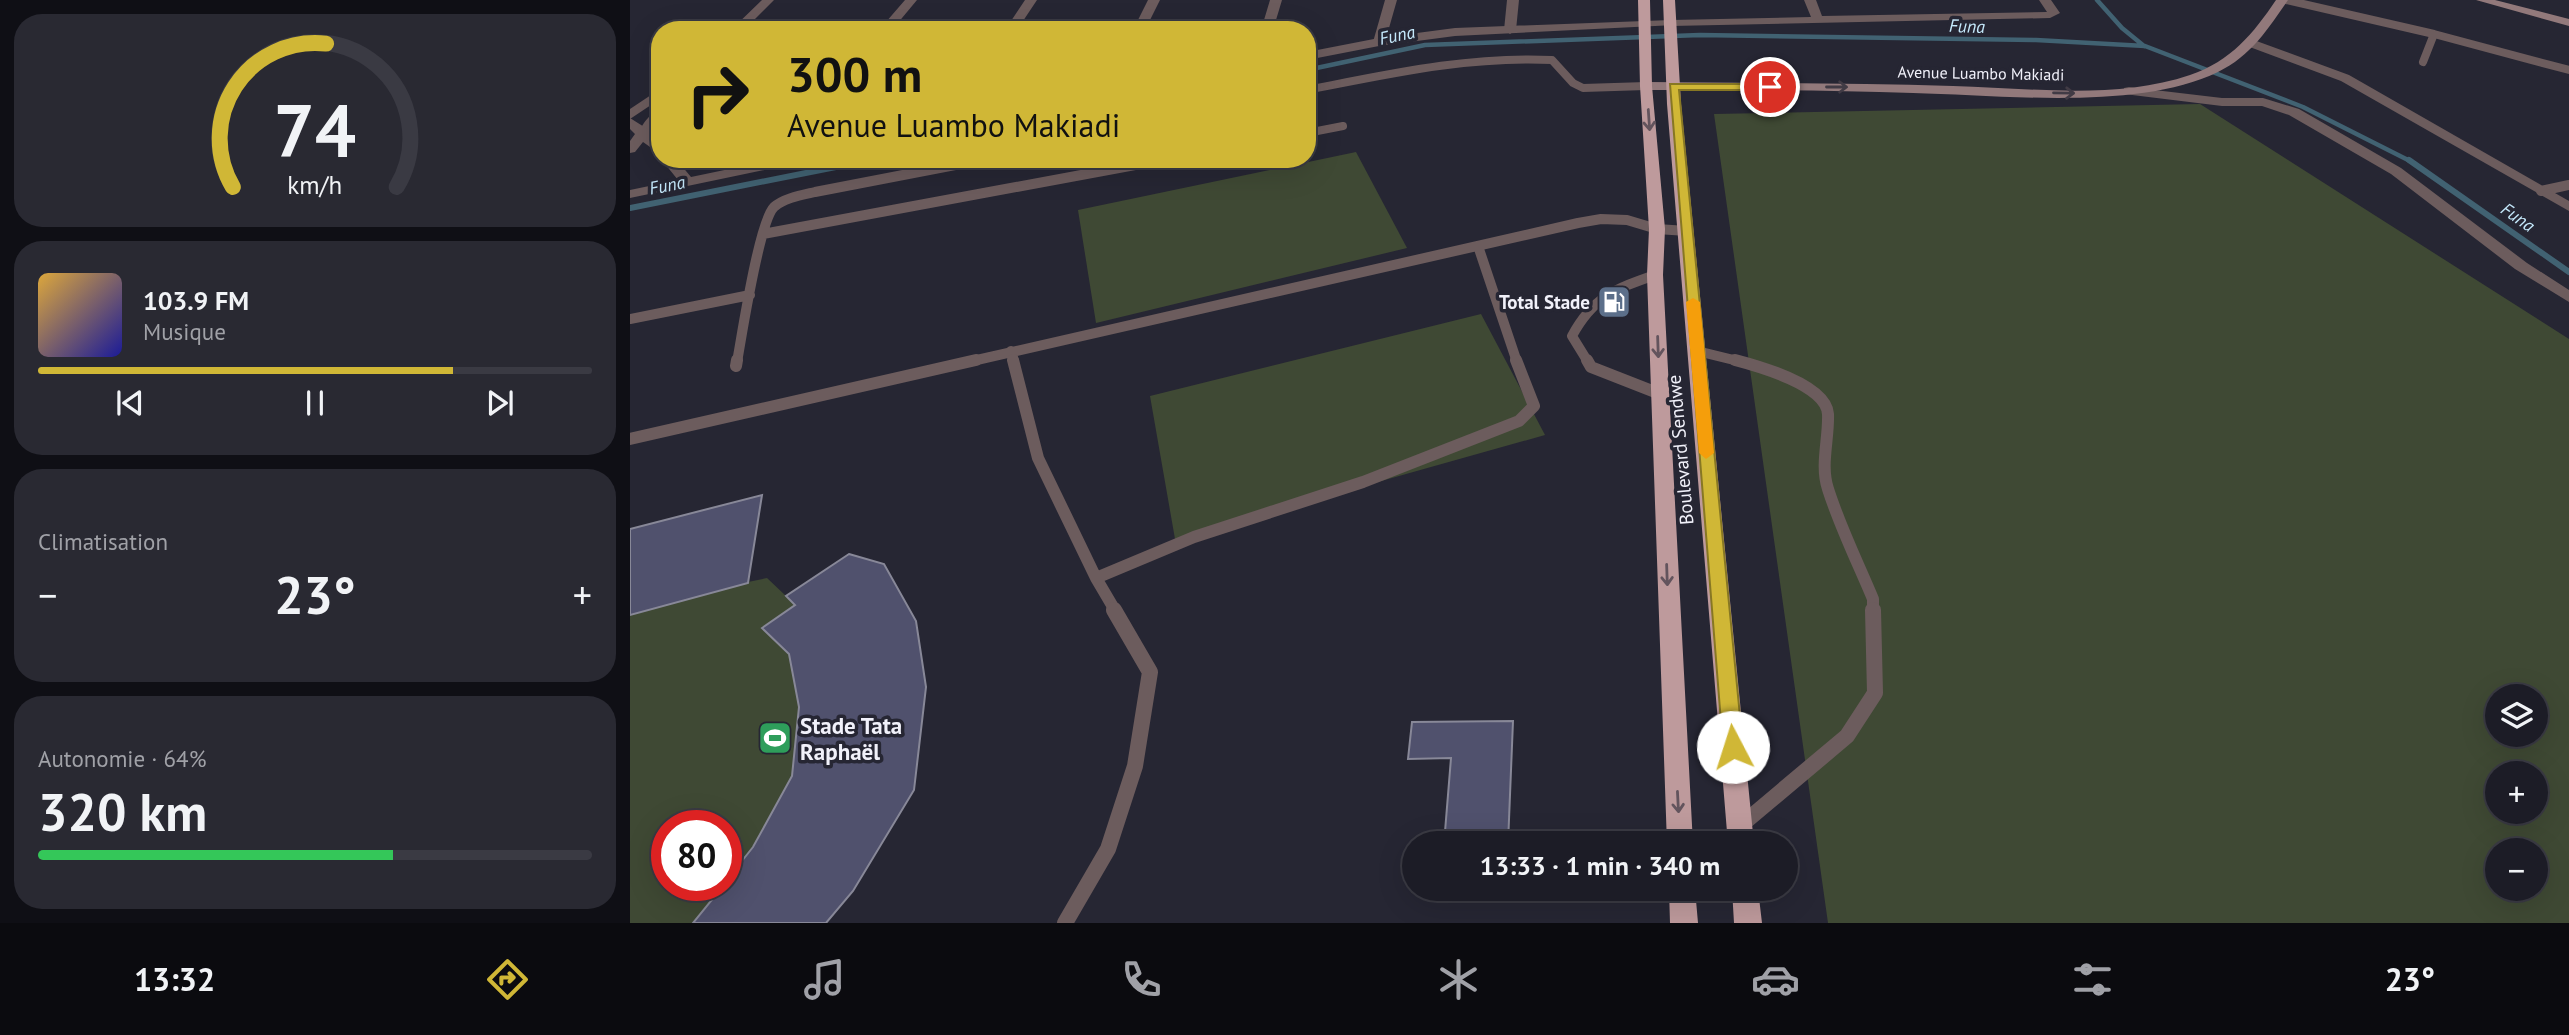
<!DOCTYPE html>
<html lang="fr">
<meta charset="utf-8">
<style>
body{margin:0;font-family:"PT Sans",sans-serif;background:#292932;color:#f1f3f6;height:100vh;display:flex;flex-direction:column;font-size:26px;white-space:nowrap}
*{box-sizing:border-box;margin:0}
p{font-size:23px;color:#a0a1a7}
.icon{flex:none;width:38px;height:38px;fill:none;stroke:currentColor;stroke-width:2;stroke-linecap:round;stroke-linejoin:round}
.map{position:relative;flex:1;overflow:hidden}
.sheet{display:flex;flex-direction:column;gap:14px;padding:14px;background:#0f0f15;width:630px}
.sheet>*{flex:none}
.top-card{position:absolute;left:21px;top:21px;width:665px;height:147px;border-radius:28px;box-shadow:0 7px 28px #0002,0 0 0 2px #3a3a43;background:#d0b736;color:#111;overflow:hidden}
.tools{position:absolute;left:1855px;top:684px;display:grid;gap:14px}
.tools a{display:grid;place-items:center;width:63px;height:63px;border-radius:50%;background:#1c1c26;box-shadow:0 7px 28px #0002,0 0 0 2px #3a3a43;font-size:35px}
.speed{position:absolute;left:21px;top:810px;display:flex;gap:14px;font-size:35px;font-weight:700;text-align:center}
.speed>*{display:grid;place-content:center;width:91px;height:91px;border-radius:50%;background:#1c1c26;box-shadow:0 7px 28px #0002,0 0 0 2px #3a3a43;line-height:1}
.speed .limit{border:10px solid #d22;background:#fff;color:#111}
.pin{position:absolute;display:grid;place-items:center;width:60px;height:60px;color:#fff;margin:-30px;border:4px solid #fff;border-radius:50%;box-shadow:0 2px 7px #0007}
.me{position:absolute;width:77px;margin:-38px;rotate:355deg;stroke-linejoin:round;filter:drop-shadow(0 0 5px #0008)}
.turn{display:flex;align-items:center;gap:24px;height:147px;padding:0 21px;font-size:32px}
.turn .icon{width:91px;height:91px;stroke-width:2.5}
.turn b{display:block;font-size:49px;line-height:60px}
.big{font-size:52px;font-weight:700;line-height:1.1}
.sheet .widget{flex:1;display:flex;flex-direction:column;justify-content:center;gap:10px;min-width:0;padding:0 24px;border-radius:28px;background:#292932}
.sheet .dial{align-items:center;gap:0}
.dial svg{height:182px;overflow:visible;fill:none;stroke:#3a3a43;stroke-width:7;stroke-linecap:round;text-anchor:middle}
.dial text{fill:#f1f3f6;stroke:none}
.song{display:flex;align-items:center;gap:21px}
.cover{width:84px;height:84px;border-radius:10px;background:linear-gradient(135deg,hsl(40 70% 55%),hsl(240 70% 35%))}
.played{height:7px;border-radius:4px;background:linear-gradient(90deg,#d0b736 75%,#3a3a43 75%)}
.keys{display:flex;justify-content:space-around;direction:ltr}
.heat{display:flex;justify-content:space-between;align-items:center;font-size:38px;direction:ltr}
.charge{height:10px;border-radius:5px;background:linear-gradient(90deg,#34c759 64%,#3a3a43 0)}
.trip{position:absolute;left:772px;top:831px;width:396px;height:70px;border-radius:35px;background:#1c1c26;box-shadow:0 7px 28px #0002,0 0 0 2px #3a3a43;font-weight:700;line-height:70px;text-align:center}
.tab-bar{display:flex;height:112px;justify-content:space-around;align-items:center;background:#0b0b0f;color:#a0a1a7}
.tab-bar .icon{width:49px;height:49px}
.tab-bar .current{color:#d0b736}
.tab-bar b{font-size:32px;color:#f1f3f6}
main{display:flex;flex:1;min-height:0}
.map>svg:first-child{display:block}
.green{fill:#3f4934;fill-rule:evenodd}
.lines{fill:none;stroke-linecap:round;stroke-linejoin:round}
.stream-far1{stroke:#416272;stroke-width:4.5}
.stream{stroke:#416272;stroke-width:6}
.building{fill:#50516d;stroke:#888898;stroke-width:2}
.service-far3{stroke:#6c5c5d;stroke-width:8}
.service-far2{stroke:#6c5c5d;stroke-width:10}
.service-far1{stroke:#6c5c5d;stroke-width:12}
.service{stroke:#6c5c5d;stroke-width:16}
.minor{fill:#6c5c5d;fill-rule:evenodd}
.tertiary{fill:#6c5c5d;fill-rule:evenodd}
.secondary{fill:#92797b;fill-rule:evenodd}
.trunk{fill:#be9a9c;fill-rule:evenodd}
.oneway{stroke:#413b45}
.oneway2{stroke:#63545d}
.route{fill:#d0b736;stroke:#877723;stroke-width:2}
.slow{fill:#f59e0b}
.labels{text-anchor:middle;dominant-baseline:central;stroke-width:7;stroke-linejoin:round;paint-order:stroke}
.far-street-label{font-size:16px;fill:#f1f1fa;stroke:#262633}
.far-water-label{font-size:18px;font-style:italic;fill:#c5e9fc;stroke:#262633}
.poi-label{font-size:19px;font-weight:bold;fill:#f1f1fa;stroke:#262633;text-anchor:end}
.street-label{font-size:19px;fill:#f1f1fa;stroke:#262633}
.near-poi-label{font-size:23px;font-weight:bold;fill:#f1f1fa;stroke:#262633;text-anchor:start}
</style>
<main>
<section class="sheet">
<div class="widget dial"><svg viewBox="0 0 100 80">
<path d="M14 69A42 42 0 1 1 86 69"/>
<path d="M14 69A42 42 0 0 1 55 6" stroke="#d0b736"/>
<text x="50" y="56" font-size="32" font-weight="700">74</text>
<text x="50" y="72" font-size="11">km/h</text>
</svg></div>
<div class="widget">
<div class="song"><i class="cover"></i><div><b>103.9 FM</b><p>Musique</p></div></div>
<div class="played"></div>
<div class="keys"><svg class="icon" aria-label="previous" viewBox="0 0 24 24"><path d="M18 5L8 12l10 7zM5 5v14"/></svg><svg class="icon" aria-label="pause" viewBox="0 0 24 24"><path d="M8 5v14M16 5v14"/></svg><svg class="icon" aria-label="next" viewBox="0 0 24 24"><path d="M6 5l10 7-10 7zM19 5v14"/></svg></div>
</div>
<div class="widget"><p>Climatisation</p>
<div class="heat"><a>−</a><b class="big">23°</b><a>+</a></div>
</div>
<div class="widget"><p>Autonomie · 64%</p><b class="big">320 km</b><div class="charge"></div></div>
</section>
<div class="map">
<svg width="1939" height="923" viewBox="0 0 1939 923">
<rect width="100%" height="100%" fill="#262633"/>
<!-- green -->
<path class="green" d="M1570,104L1939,339V923H1198L1084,114ZM1867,696H1906V735H1867ZM1867,774H1906V812H1867ZM1867,850H1906V889H1867Z
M726,152L777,248L466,323L448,210Z
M851,314L915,435L545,539L520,396Z
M132,495L118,582L137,578L156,596L219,554L254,564L286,621L296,687L284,790L223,891L196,923H0V529ZM37,826H96V886H37Z"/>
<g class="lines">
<!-- stream-far1 -->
<path class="stream-far1" d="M1467,0L1492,28L1514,46
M677,70L795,45L1070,35L1406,40L1515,46L1673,107L1782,162
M232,162L245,159"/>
<!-- stream -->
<path class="stream" d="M1779,160L1939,272
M0,208L241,160"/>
</g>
<!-- building -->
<path class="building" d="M132,495L118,583L0,615V529Z
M219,554L254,564L286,621L296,687L284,790L223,891L196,923H63L93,886H96V881L123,847L162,776L169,707L159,654L132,628L165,605L156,596Z
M883,721L878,844H814L821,758L778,759L782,722Z"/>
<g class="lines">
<!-- service-far3 -->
<path class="service-far3" d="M1656,0L1804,34L1939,70
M1793,62L1804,34
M677,90C759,74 838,56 922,60L943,83L953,88L1016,86
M677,133L713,126
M342,162L355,159
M522,162L536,159"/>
<!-- service-far2 -->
<path class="service-far2" d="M1911,191L1939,185
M133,234L532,160
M848,246L887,362
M0,319L120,295
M381,351L384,362
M1067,351L1112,362
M107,362C112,335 129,222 144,207C154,198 172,195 185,192L351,160
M338,362L948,223L971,219L997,220L1027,229L1057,231
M958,362L942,336C963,297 985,289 1025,275"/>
<!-- service-far1 -->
<path class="service-far1" d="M383,360L408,458L466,578L486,612
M957,360L961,367L1030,394
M1105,360C1128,366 1196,385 1198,414C1199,439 1190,465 1198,489C1210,527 1228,563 1243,599V612
M106,366L107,360
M0,439L346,360
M466,578L564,537L733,482L889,421L904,406L886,360"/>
<!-- service -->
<path class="service" d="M1110,826L1217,736L1245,693L1243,610
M435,923L478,849L505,766L520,672L484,610"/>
<!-- minor -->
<path class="minor" d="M132,0H144L114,30H101Z
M275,0H287L262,30H249Z
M395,0H407L387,30H375Z
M518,0H530L515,30H503Z
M640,0H652L643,30H631Z
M755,0H767L755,42L749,46L743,42Z
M877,0H889L886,30L880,34L874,30Z
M1174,0H1186L1192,16L1417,12L1409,0H1421L1430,13L1420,18L1041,26L1035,23L1041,20L1181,17Z
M1621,39L1719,75L1939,201V211L1711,81L1617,46L1615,43Z
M1499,87L1592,98H1633L1669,109L1771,168L1897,263L1939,290V302L1885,269L1761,174L1659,115L1632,106H1592L1494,94V88Z
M30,89V99L0,119V109Z
M30,109V122L19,136H9C8,128 21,112 30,109Z"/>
<!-- tertiary -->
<path class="tertiary" d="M1041,20L1045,21V25L825,36L749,46L677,60V52L749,38L825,28Z
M0,118L19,130L30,142V154L13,142L5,152L0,153V141L5,134L0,129Z
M31,159H46L61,177L147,159H175L168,163L0,198V190L48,180Z"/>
<!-- secondary -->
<path class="secondary" d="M1646,0H1658C1638,29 1621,56 1588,72C1508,111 1372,95 1283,93C1194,90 1105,90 1016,90L1010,86L1016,82C1118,83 1221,83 1323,86C1400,88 1487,100 1560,75C1601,61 1623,34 1646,0Z
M1846,0H1865L1939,19V26Z"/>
<!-- trunk -->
<path class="trunk" d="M1008,0H1020L1022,86L1035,229L1033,275L1063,844H1037L1017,275L1019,229L1010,86Z
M1033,0H1045L1051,104L1124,844H1098L1037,104Z
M1039,889H1065L1068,923H1040Z
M1102,889H1128L1132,923H1104Z"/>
</g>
<!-- one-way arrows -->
<defs><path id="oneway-shaft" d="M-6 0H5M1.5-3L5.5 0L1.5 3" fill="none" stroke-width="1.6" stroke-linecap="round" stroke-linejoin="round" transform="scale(1.75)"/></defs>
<g class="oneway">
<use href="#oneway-shaft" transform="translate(1207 87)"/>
<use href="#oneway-shaft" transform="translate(1434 93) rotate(1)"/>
</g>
<g class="oneway2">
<use href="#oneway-shaft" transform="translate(1019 120) rotate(86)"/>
<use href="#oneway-shaft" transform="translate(1028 347) rotate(88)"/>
<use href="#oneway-shaft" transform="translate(1037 575) rotate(88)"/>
<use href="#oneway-shaft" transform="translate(1048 802) rotate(87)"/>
</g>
<!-- route -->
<path class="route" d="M1040,84H1140L1145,87L1140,90H1049L1113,747L1110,754L1103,756L1096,754L1093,747Z"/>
<!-- slow -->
<path class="slow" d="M1063,298L1070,302L1084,453L1076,459L1069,453L1056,302Z"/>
<!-- icons -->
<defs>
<symbol id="fuel-square" viewBox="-11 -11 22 22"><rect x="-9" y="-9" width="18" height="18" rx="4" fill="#5c6f8a" stroke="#262633"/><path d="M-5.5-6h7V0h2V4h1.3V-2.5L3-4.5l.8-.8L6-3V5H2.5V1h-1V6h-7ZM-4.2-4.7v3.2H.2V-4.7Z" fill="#fff"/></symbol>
<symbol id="stadium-square" viewBox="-11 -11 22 22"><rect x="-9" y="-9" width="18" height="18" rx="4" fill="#2e9e5b" stroke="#262633"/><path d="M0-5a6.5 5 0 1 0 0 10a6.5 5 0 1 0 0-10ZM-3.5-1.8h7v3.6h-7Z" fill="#fff"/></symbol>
</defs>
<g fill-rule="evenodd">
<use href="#fuel-square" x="965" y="283" width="38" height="38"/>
<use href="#stadium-square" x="126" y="719" width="38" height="38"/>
</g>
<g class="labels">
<!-- far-street labels -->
<g class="far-street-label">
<text transform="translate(1351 73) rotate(1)">Avenue Luambo Makiadi</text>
</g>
<!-- far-water labels -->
<g class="far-water-label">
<text transform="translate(1337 26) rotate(2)">Funa</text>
<text transform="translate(767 35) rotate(-12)">Funa</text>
<text transform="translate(37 185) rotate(-11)">Funa</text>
<text transform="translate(1888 217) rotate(35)">Funa</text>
</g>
<!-- poi labels -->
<g class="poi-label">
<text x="960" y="302">Total Stade</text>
</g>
<!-- street labels -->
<g class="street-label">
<text transform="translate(1050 450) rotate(-95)">Boulevard Sendwe</text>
</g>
<!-- near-poi labels -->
<g class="near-poi-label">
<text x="170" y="725">Stade Tata<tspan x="170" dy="26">Raphaël</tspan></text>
</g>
</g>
</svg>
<div class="tools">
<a><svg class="icon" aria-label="layers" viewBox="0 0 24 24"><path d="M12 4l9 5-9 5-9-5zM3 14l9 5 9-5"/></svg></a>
<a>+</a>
<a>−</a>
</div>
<div class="speed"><div class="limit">80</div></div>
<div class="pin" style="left:1140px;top:87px;background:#d93025"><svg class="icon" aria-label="arrive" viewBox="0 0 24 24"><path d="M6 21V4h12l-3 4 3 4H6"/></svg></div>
<svg class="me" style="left:1103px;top:747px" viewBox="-20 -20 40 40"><circle r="19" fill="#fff"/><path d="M0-13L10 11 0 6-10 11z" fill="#d0b736"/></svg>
<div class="trip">13:33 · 1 min · 340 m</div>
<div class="top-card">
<div class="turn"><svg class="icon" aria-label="right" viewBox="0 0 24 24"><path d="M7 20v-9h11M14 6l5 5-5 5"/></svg><div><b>300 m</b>Avenue Luambo Makiadi</div></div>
</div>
</div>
</main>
<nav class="tab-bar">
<b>13:32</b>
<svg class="icon current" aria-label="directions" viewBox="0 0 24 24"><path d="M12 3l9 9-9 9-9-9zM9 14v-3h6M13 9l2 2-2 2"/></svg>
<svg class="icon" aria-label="music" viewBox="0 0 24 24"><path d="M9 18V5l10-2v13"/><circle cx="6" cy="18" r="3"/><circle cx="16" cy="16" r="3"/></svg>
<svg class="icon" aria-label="phone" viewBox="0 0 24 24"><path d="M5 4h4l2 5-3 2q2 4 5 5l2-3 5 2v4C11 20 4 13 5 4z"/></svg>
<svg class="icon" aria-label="climate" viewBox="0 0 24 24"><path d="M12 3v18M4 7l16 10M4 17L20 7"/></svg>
<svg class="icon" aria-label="car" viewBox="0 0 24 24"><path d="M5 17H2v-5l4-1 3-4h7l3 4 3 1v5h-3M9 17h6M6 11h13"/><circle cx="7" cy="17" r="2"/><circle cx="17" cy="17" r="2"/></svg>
<svg class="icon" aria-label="filters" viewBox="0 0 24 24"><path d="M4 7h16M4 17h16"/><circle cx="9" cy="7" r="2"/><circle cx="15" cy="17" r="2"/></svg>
<b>23°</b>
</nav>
